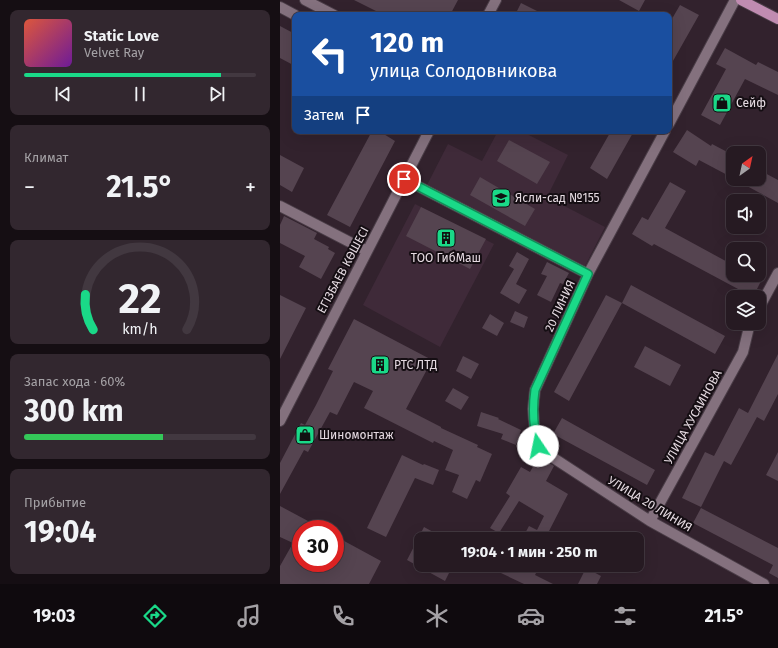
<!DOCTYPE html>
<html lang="ru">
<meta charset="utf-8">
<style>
body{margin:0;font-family:"Fira Sans",sans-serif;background:#32272f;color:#f1f3f6;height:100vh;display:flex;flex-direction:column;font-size:15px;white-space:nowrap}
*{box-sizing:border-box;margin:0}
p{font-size:13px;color:#a4a1a5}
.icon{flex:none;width:22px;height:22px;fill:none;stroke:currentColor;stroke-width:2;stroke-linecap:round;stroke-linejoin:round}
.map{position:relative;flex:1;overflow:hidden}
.drawer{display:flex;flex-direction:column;gap:10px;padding:10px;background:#150e13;width:280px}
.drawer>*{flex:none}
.guide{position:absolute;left:12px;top:12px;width:380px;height:122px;border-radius:8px;box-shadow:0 4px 16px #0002,0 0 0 1px #423840;background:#1a4fa0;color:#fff;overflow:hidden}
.needle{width:26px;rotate:33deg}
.controls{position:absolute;left:446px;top:146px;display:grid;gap:8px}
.controls a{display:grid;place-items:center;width:40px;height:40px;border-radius:8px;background:#261a22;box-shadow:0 4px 16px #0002,0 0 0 1px #423840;font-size:20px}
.speed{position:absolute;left:12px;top:520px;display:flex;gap:8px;font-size:20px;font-weight:700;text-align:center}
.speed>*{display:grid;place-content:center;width:52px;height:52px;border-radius:50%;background:#261a22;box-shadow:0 4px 16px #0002,0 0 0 1px #423840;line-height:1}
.speed .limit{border:6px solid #d22;background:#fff;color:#111}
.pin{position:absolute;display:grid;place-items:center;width:34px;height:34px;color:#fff;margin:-17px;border:2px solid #fff;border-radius:50%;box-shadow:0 1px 4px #0007}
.me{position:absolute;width:44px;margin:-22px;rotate:349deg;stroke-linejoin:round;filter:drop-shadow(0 0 3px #0008)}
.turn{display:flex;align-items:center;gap:14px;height:84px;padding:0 12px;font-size:18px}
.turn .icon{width:52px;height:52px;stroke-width:2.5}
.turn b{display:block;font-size:28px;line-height:34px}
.then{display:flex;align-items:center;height:38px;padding:0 12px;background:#0003;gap:8px;font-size:15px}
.big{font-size:30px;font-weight:700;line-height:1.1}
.drawer .tile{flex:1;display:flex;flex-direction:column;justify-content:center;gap:6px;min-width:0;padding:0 14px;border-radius:8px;background:#32272f}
.drawer .dial{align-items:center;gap:0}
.dial svg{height:104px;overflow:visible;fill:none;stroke:#423840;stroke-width:7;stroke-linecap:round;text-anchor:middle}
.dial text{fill:#f1f3f6;stroke:none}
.song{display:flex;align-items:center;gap:12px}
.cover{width:48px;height:48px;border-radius:6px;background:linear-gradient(135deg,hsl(10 70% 55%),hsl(280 70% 35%))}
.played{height:4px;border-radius:2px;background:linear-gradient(90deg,#1ad988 85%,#423840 85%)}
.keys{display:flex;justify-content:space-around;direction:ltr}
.heat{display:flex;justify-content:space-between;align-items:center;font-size:22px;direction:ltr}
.charge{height:6px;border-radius:3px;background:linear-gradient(90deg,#34c759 60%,#423840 0)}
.trip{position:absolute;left:134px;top:532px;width:230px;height:40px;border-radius:8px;background:#261a22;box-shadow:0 4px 16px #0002,0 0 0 1px #423840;font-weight:700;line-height:40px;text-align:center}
.tabs{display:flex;height:64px;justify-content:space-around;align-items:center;background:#0f0a0e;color:#a4a1a5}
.tabs .icon{width:28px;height:28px}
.tabs .active{color:#1ad988}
.tabs b{font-size:18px;color:#f1f3f6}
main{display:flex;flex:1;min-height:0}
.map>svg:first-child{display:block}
.built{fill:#3f2a39}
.building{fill:#554450}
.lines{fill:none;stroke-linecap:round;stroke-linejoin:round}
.minor-casing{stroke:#4a3d47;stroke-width:12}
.major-casing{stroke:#4a3d47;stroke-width:12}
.minor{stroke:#84717e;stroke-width:10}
.major{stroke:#c08cb1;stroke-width:10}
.route-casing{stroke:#118d58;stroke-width:10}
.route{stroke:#1ad988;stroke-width:7}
.labels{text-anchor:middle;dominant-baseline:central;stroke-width:4;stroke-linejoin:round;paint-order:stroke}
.poi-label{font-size:12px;fill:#e5dae1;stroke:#150e13;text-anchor:start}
.street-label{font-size:12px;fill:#e5dae1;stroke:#150e13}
</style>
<main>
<section class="drawer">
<div class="tile">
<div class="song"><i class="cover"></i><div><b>Static Love</b><p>Velvet Ray</p></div></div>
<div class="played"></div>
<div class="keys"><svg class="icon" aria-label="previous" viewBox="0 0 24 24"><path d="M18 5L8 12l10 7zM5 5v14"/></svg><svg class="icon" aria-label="pause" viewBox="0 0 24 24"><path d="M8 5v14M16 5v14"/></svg><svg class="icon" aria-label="next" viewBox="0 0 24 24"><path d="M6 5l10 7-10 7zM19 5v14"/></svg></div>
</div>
<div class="tile"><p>Климат</p>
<div class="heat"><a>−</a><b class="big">21.5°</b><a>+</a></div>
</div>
<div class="tile dial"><svg viewBox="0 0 100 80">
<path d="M14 69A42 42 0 1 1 86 69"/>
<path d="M14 69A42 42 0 0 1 8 42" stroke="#1ad988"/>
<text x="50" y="56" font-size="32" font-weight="700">22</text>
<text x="50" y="72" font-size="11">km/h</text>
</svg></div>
<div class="tile"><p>Запас хода · 60%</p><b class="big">300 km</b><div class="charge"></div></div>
<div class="tile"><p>Прибытие</p><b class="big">19:04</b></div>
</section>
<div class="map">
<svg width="498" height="584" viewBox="0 0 498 584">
<rect width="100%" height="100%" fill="#32222d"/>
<!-- built -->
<path class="built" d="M218,131H241L288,155L267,197L325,227L305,266L147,185L168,144L202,161Z
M135,204L214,244L160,347L83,305Z"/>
<!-- building -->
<path class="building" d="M74,0H178L170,15H104Z
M339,0H365L359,11Z
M241,3L265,15H235Z
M400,5L419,15L389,68V24Z
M0,26L15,34V66L0,58Z
M445,48L476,65L478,62L498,72V95L465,79L440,125L421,115L446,69L436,64Z
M407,130L431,146L432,144L453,155V178L419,160L416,166L393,152Z
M92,131H99L115,141L70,227L47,215Z
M331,131H354L327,179L310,168Z
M229,140L270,162L257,184L217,161Z
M0,155L24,168L12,192L0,185Z
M479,170L498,180V203L454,179H479Z
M200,177L255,209L245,226L190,195Z
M390,182L406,191L385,228L453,265V275H471L481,281L473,297L374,244L372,246L352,234L362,217L368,220Z
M141,207L206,239L190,269L126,236Z
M4,216L37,233L34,239L49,247L48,249L55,253L41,279L19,267L25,256L0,243V225Z
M237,252L249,259L236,284L247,290L239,304L220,293L234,269L229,266Z
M267,262L289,273L283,284L280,283L271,302L257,295L267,276L261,274Z
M351,285L445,336L435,354L342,303Z
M0,295L26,308L0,359Z
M326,295L342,303L289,401L274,392Z
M235,311L248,317L244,328L230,322Z
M210,314L224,323L217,336L202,328Z
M74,319L152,360L126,409L161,427V428L198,445L197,447L212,454L200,482L196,480L187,499L172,492L179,475L165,470L173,450L154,441L153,443L84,408L93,391L74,382L57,415L50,412L28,452L24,450L0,494V463L21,423L25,425L36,405L53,371L48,369Z
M365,346L401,365L390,386L354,367Z
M498,354V394L484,421L477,417L451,465L444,461L421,507L402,498L425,452L434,456L459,408L468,413Z
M183,356L199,364L191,379L176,371Z
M173,388L189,397L181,410L165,401Z
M201,412L219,418L218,419L241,430L236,445L221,439L223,434L197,426Z
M282,418L375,470L367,485L273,434Z
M498,452V481L486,475Z
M122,455L143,465L144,464L159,470L153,485L135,478L106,537L87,528Z
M259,456L274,466L266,481L288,494L268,533L278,539H242L249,526L257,530L264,516L239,501L219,533L210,528L230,496L226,493L241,467L250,472Z
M0,506L43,529H21V563H55V536L101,561L89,584H0V566L13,543L0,537Z
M421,508L498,548V578L489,573L493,565L413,523Z
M144,527L166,539H141V565H173L165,581L127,560Z
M204,565H260L255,575L273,584H244Z
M306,568L321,576L317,584H298Z"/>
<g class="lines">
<defs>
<path id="minor" d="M25,0L54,15
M0,7L15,15
M208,15L216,0
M389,124L455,0
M385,131L308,274L255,390L253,409L255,434L258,446L272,457L370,521L484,584
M124,179L308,274
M0,206L87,251
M479,308L498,273
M0,421L149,131
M370,521L463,352L470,323"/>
<path id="major" d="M461,0L498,19"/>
</defs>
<!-- minor casing -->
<use href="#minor" class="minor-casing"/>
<!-- major casing -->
<use href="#major" class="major-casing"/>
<!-- minor -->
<use href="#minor" class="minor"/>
<!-- major -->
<use href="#major" class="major"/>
</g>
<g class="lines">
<defs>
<path id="route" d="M124,179L308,274L255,390C252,410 253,426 258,446"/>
</defs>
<!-- route casing -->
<use href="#route" class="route-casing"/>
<!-- route -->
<use href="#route" class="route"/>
</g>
<!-- icons -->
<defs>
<symbol id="shop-square" viewBox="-11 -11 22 22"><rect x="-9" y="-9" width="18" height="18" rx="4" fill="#1ad988" stroke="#150e13"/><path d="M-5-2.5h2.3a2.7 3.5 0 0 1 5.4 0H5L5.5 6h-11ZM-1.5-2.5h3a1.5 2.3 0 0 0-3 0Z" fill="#111"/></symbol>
<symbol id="school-square" viewBox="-11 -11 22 22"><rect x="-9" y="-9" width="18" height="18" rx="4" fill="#1ad988" stroke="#150e13"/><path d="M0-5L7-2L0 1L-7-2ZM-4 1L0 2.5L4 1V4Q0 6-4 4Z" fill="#111"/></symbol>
<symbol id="building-square" viewBox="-11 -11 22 22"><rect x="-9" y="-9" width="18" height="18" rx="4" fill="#1ad988" stroke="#150e13"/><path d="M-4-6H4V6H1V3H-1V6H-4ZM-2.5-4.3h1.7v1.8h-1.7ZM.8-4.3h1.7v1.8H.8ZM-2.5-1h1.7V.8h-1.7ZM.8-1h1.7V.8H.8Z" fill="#111"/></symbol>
</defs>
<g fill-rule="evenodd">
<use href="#shop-square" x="431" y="92" width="22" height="22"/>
<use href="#school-square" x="210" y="187" width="22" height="22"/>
<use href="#building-square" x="155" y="227" width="22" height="22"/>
<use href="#building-square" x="89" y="354" width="22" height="22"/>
<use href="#shop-square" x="14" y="424" width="22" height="22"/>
</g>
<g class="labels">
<!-- poi labels -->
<g class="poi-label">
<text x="456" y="103">Сейф</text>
<text x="235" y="198">Ясли-сад №155</text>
<text x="166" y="258" text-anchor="middle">ТОО ГибМаш</text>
<text x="114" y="365">РТС ЛТД</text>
<text x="39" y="435">Шиномонтаж</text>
</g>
<!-- street labels -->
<g class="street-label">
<text transform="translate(63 270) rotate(-62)">ЕГІЗБАЕВ КӨШЕСІ</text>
<text transform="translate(280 306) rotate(-65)">20 ЛИНИЯ</text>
<text transform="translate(413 417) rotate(-61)">УЛИЦА ХУСАИНОВА</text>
<text transform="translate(370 504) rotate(31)">УЛИЦА 20 ЛИНИЯ</text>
</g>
</g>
</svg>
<div class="controls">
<a><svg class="needle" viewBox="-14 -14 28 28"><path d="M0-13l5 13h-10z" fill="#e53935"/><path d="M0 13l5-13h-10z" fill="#a4a1a5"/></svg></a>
<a><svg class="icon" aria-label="sound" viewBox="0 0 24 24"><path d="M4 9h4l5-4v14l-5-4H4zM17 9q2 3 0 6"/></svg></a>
<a><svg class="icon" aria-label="search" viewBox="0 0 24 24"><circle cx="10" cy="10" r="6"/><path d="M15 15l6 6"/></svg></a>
<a><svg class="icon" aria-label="layers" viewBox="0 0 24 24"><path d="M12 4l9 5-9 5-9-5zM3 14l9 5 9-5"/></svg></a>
</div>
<div class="speed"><div class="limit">30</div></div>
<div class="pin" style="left:124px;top:179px;background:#d93025"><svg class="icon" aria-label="arrive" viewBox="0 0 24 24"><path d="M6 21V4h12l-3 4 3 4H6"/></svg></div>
<svg class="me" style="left:258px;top:446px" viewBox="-20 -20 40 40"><circle r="19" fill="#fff"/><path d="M0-13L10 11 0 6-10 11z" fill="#1ad988"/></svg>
<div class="trip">19:04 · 1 мин · 250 m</div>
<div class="guide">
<div class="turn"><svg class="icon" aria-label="left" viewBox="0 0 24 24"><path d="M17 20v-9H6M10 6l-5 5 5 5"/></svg><div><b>120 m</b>улица Солодовникова</div></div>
<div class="then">Затем<svg class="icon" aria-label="arrive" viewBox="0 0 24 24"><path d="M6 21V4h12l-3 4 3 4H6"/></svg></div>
</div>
</div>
</main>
<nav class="tabs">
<b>19:03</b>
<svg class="icon active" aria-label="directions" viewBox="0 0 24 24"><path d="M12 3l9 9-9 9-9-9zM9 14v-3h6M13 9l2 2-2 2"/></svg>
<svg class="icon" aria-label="music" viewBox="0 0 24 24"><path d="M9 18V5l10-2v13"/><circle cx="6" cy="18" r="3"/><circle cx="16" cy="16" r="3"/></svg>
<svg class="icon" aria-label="phone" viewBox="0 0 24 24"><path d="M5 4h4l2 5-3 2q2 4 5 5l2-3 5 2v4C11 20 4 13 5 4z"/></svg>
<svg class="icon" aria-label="climate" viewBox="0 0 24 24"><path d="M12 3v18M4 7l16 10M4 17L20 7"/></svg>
<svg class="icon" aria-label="car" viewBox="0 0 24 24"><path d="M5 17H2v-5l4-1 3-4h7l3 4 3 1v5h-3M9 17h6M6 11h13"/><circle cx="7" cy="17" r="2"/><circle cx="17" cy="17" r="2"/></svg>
<svg class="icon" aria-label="filters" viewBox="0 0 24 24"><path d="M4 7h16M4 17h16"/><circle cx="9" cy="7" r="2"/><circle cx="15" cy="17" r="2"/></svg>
<b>21.5°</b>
</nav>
